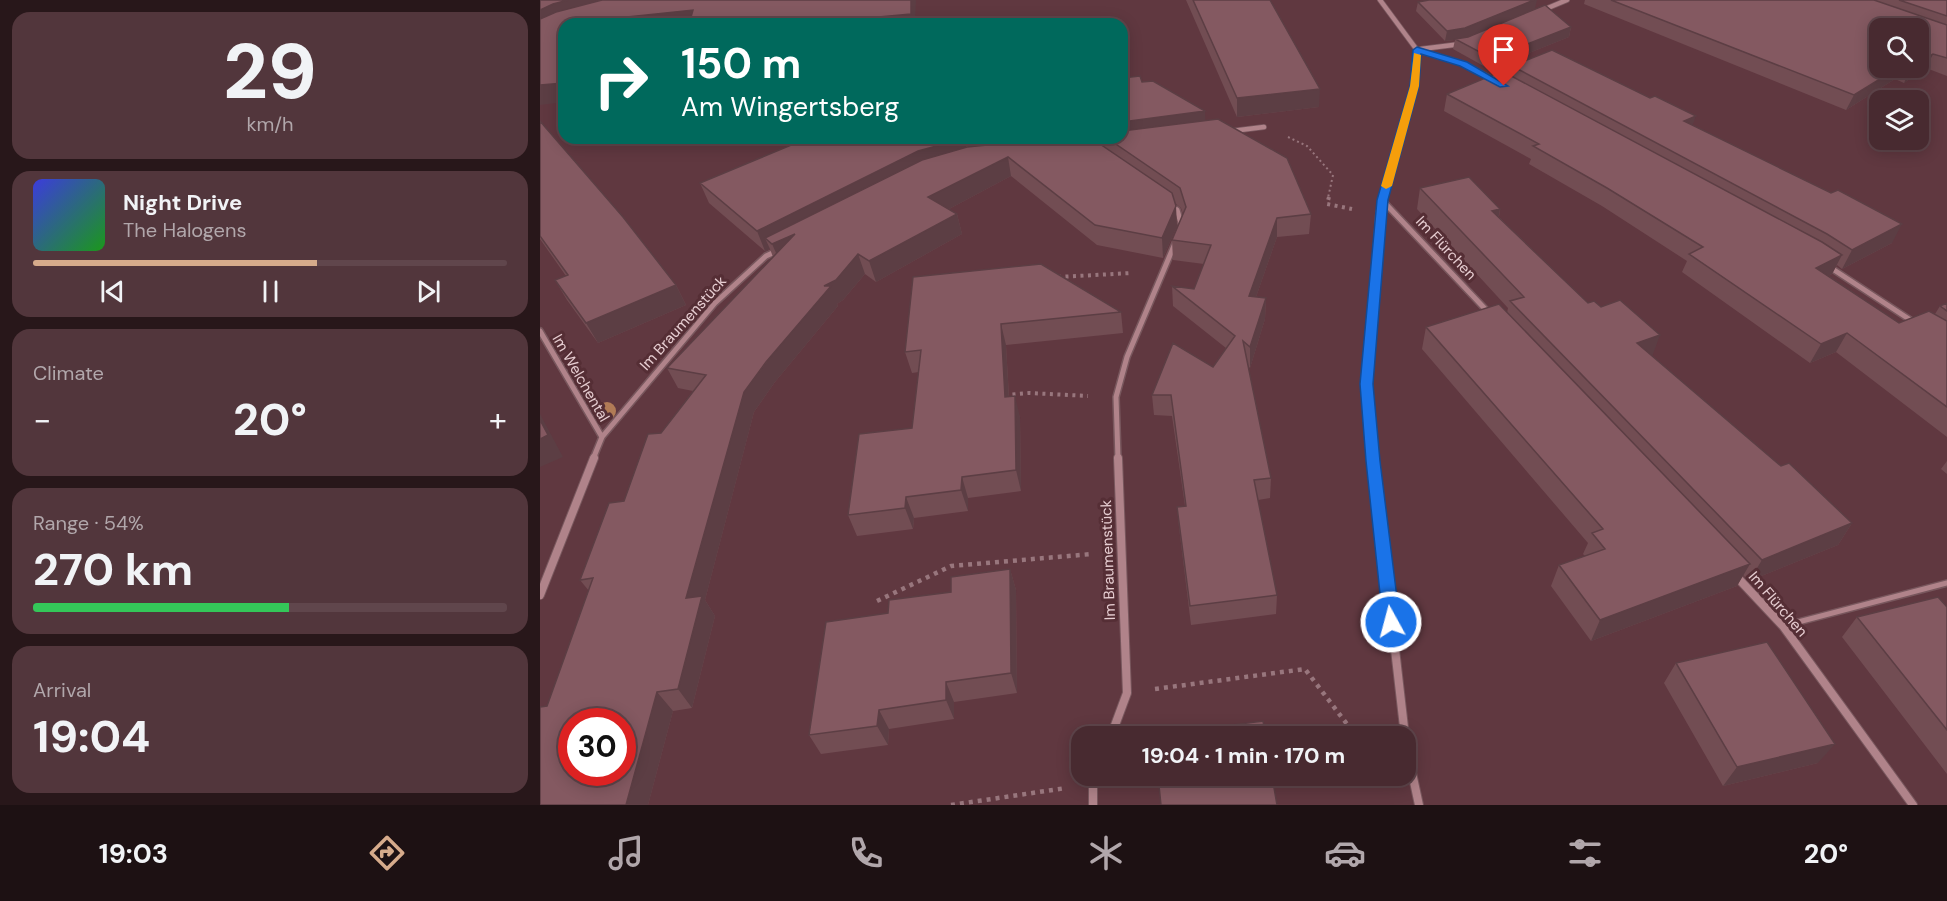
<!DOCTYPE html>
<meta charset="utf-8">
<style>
body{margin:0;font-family:"DM Sans",sans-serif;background:#52363c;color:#f1f3f6;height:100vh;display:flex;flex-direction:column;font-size:22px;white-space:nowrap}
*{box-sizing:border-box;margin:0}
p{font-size:20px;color:#b1a7ab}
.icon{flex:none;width:33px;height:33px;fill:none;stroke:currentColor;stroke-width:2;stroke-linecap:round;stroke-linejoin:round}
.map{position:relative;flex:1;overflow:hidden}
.panel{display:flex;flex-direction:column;gap:12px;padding:12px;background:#28171a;width:540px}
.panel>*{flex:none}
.hud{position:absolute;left:18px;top:18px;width:570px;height:126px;border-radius:18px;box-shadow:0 3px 15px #0003,0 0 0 2px #60464c;background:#00695c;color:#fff;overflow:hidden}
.tools{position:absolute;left:1329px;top:18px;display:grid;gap:12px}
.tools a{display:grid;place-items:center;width:60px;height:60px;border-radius:12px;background:#482a30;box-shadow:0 3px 15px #0003,0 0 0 2px #60464c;font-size:30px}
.speed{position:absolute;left:18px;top:708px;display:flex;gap:12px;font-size:30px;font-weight:700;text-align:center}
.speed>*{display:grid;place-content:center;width:78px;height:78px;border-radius:50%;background:#482a30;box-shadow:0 3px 15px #0003,0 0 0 2px #60464c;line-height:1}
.speed .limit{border:9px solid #d22;background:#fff;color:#111}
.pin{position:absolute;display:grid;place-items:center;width:51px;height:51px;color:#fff;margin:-62px -26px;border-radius:50% 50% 50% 0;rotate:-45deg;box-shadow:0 0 6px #0007}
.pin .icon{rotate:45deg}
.me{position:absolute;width:66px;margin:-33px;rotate:353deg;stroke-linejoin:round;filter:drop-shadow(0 0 4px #0008)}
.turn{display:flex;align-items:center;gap:21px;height:126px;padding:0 24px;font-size:27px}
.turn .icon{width:78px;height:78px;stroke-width:2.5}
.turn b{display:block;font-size:42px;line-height:51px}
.big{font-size:45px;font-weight:700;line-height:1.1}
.panel .card{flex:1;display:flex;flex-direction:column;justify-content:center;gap:9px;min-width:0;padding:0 21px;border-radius:18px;background:#52363c}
.panel .dial{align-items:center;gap:0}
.dial b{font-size:78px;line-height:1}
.song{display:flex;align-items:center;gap:18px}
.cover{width:72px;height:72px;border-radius:9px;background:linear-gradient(135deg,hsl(240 70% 55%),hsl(120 70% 35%))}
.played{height:6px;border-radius:3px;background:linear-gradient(90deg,#d6ab8b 60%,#60464c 60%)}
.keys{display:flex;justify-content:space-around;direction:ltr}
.heat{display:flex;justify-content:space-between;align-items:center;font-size:33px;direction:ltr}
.charge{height:9px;border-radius:4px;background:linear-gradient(90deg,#34c759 54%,#60464c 0)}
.trip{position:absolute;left:531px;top:726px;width:345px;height:60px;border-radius:18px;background:#482a30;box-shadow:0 3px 15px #0003,0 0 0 2px #60464c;font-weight:700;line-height:60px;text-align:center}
.tab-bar{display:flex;height:96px;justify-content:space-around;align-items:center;background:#1d1113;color:#b1a7ab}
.tab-bar .icon{width:42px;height:42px}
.tab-bar .selected{color:#d6ab8b}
.tab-bar b{font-size:27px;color:#f1f3f6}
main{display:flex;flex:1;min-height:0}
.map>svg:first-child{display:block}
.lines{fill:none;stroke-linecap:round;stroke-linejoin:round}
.lane-casing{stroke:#78575d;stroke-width:8}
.street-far2-casing{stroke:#78575d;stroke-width:6}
.street-far1-casing{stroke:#78575d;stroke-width:8}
.street-casing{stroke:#78575d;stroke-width:10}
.path-far2{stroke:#98767d;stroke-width:2;stroke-dasharray:2 3;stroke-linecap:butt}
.path-far1{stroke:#98767d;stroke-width:4;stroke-dasharray:3 4.5;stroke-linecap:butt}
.path{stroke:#98767d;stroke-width:4.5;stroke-dasharray:4 5;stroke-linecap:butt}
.lane{stroke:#b0838a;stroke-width:5}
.street-far2{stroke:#b0838a;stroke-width:4.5}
.street-far1{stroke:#b0838a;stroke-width:5}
.street{stroke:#b0838a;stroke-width:8}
.tree{fill:#b17b56}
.wall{fill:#724d53;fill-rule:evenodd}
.shaded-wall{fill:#5c3e44}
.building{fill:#845961;stroke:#5c3e44;stroke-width:1.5;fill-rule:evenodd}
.route{fill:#1a73e8;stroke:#114b97;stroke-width:1.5}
.slow{fill:#f59e0b}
.labels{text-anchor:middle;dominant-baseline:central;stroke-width:6;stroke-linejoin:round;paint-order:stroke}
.street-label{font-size:15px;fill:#e7ced2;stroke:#552e35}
</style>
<main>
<section class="panel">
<div class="card dial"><b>29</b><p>km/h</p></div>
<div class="card">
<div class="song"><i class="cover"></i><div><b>Night Drive</b><p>The Halogens</p></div></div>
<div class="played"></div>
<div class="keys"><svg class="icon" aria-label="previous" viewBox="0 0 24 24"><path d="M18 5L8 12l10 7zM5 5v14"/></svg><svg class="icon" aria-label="pause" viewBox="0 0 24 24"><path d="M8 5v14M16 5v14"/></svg><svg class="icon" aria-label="next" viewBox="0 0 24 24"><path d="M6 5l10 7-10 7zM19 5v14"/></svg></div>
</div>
<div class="card"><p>Climate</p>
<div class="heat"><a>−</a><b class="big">20°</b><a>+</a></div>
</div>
<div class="card"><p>Range · 54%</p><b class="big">270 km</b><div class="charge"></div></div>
<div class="card"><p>Arrival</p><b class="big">19:04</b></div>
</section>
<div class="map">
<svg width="1407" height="805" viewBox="0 0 1407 805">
<rect width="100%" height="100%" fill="#603840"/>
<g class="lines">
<defs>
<path id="lane" d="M1243,626L1407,583"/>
<path id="street-far2" d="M840,0L877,50L875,86L843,198
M1003,10L1027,0
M881,49L921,44
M877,50L924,64L954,80
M692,131L724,127"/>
<path id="street-far1" d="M842,200L949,313
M630,205L637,210L642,226
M1288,266L1375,323
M0,331L62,437
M53,459L62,437L175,303L226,256L239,250
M578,459L576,397L587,357L636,241
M833,459L827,385L839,213L844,197"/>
<path id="street" d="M833,458L865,736
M1196,576L1243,626L1373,805
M0,595L54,458
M571,736L587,693L578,458
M866,745L879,805
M553,805V784L556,776"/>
</defs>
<!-- lane casing -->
<use href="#lane" class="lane-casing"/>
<!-- street-far2 casing -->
<use href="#street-far2" class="street-far2-casing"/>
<!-- street-far1 casing -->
<use href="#street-far1" class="street-far1-casing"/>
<!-- street casing -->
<use href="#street" class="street-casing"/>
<!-- path-far2 -->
<path class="path-far2" d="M748,137L767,146L793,175L788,198"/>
<!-- path-far1 -->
<path class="path-far1" d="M789,197L787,204L812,209
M518,277L592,273
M465,395L489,393L548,396"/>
<!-- path -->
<path class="path" d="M337,601L411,566L552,554
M615,689L765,669L816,736
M411,805L526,788"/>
<!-- lane -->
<use href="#lane" class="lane"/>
<!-- street-far2 -->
<use href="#street-far2" class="street-far2"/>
<!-- street-far1 -->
<use href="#street-far1" class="street-far1"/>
<!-- street -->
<use href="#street" class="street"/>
</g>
<!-- trees -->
<circle class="tree" cx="67" cy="411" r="9"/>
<!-- wall -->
<path class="wall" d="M646,0H730L779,107L697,117Z
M1045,0H1407V76L1386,68L1364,83L1355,79L1306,110L1044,4ZM1378,28V68H1340Z
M878,2L995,9L927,37L1031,27L1029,37L949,69L913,49L915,40L905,41L876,11Z
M972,66L1152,125L1352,243L1302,269L1297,265L1292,274L1288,276L1359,323L1395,314L1400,306L1407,303V437L1296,352L1270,363L1142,272L1147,261L1062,206L989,164L991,159L904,111L907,94L971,75Z
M602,82L665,111V120L771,214L769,234L737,237L716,297L726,298L725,319L710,368L708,366L731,478L730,498L718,500L737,595L736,614L651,625L639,527L637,507L645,506L632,416L614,415L612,395L673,367L686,348L633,306L632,286L654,289L664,264L633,260L632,240L643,214L641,208L635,203L637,226L623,258L557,245L471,176L409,209L417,214L422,234L336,282L325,274L303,300L297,304L298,306L235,382L214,412L165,600L175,616L152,708L133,711L108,805H0L7,706L49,591L40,580L121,433L153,391L138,388L127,368L233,257L230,249L225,251L169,203L160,183L267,138H582Z
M0,121L136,285L146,305L58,343L27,300L15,280L26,276L0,239Z
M880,188L960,209L959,217L1048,303L1112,356L1241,466L1312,523L1298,545L1209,581L1203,575L1197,586L1051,641L1011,586L1019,565L1045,556L1043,554L1048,543L882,349L886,327L967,313L968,308L877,209Z
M373,277L581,312L583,333L466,345L469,397L480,417L481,491L428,498V511L374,518L373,529L317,536L308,515L372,428L379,372L372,373L365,352Z
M1407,461V474L1401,469Z
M470,569L476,590L477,693L414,702V719L349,729L348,745L281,754L269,735L348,613L411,592Z
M1407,607V774L1302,637L1317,617Z
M1136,663L1278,763L1183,786L1124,683Z"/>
<!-- shaded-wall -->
<path class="shaded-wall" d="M28,0H135L0,31V10L13,4Z
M371,0H376L375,24H263Z
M994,0H997L995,9L924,39H915V40L905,41L907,31Z
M153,10L159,24H75L78,18Z
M1031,27L1029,37L949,69L951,58Z
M1393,54L1386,68L1364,83L1371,68H1378V63Z
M1358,68H1361L1355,79L1306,110L1314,95Z
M24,83V102L0,105V85Z
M780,89L779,107L697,117V98Z
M665,111L666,130L582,138V122Z
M1156,116L1149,134L1144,121Z
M424,138L429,158L241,264L232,244L225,238L230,249L225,251L217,231L378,151Z
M550,138H561L562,144L550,146Z
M468,157L471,176L394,217L388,197Z
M636,206L637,226L623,258L622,238Z
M960,209L956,230L952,211Z
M417,214L422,234L336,282L329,261Z
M737,218V237L709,317V296Z
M1362,224L1352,243L1302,269L1312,250Z
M318,254L325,274L303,300L297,304L298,306L235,382L214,412L165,600L175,616L152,708L138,689L146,598L204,392L284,286Z
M1302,255L1292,274L1267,287L1276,268Z
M136,285L146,305L58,343L46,323Z
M726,298L725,319L710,368V347Z
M461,324L466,345L470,418L465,397Z
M1307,333L1296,352L1270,363L1281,344Z
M1120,335L1112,357L1097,343Z
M475,396L480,417L481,491L476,470Z
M0,414L23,457L0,467Z
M422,477L428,498V511L421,490Z
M366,497L374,518L373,529L365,508Z
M1312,523L1298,545L1209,581L1222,560Z
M1210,564L1197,586L1051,641L1060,620Z
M470,569L476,590L477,693L471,673Z
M406,682L414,702V719L406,700Z
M117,692L133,711L108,805H86Z
M339,710L349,729L348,745L337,726Z
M1295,744L1278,763L1183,786L1197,767Z"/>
<!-- building -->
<path class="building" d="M0,0H28L13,4L0,10Z
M62,0H371V14L263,24H149L153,10L78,18L75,24H24V83L0,85V19L16,12Z
M653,0H730L780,89L697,98Z
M889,0H994L925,28L907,31L878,2Z
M1071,0H1334L1407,25V58L1393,54L1378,63V28H1340V68H1358L1314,95Z
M1359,0H1407V16Z
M1005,5L1031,27L951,58L915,39L928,37Z
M1012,50L1110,98L1115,96L1156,116L1144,121L1291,193L1298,190L1362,224L1312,250L1287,234L972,66Z
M962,71L1282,242L1302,255L1276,268L1359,323L1389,311L1407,321V407L1307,333L1281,344L1149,254L1163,247L1067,188L993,146L999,144L907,94Z
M600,76L602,82L613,81L665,111L582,122V78Z
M678,119L747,158L771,214L737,218L709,296L726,298L710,347L703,341L731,478L714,480L737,595L650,606L637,507L646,506L631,395H612L633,343L673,367L695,336L632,286L654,289L671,245L632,240L646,207L640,188L567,138H582V131Z
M0,121L83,217L136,285L46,323L15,280L28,275L0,236Z
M268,138H426L378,151L217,231L160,183Z
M519,138H551L632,193L636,206L622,238L555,225L468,157L388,197L417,214L329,261L318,254L296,280L284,286H291L226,362L204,392L146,598L162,596L138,689L117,692L86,805H0V707L7,706L53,578L40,580L69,503L84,501L108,434L121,433L166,375L127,368L255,234L232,244L225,238L382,160L427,147ZM32,722H82V772H32Z
M929,177L960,209L952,211L1048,303L1054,301L1061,307L1080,300L1120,335L1097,343L1241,466L1249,463L1312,523L1222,560L970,301L984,297L880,188Z
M501,264L581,312L461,324L465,397L475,396L476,470L422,477L421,490L366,497L365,508L308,515L319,434L372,428L381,350L365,352L373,277Z
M1407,303V311L1400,306Z
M959,304L1210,564L1060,620L1019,565L1065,549L1052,533L1063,529L886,327Z
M0,420L8,435L0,439Z
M470,569L471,673L406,682V700L339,710L337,726L269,735L286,622L348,613L349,600L411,592V577Z
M1398,597L1407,607V730L1317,617Z
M1227,642L1295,744L1197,767L1136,663Z
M723,721L726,736H615V735Z
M618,776H732L737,805H621Z"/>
<!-- route -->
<path class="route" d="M877,47L927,62L968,86L960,87L920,66L881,54L879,86L848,200L833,384L840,461L860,622L857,627L851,629L846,627L843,622L826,461L820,384L837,200L870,86L873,50Z"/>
<!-- slow -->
<path class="slow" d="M874,53L881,55L879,86L852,186L846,189L841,186L870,86Z"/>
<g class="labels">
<!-- street labels -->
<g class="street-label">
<text transform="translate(906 248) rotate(47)">Im Flürchen</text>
<text transform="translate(143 323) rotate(-48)">Im Braumenstück</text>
<text transform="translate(41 378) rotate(60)">Im Welchental</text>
<text transform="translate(568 560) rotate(-92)">Im Braumenstück</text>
<text transform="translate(1238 604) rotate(49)">Im Flürchen</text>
</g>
</g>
</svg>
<div class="tools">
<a><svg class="icon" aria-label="search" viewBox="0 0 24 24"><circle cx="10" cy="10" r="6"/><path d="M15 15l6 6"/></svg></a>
<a><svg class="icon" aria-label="layers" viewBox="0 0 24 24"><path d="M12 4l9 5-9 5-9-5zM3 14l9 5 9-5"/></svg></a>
</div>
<div class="speed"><div class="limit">30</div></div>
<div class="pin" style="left:964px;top:86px;background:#d93025"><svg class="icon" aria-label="arrive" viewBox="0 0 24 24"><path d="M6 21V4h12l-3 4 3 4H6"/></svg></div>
<svg class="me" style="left:851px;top:622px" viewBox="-20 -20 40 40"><circle r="17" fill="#1a73e8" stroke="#fff" stroke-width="3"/><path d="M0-11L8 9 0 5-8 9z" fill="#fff"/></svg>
<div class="trip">19:04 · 1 min · 170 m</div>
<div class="hud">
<div class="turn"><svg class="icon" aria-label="right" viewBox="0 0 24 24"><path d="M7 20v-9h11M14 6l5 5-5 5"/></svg><div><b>150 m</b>Am Wingertsberg</div></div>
</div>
</div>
</main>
<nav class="tab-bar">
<b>19:03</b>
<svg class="icon selected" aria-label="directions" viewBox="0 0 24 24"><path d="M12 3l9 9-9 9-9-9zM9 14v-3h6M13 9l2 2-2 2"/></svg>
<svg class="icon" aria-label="music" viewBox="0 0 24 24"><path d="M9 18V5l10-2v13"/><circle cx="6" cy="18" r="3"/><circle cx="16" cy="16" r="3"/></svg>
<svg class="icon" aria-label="phone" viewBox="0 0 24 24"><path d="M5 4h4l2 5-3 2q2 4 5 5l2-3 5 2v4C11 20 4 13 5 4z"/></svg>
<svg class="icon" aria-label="climate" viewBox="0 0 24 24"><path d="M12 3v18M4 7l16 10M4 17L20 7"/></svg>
<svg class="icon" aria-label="car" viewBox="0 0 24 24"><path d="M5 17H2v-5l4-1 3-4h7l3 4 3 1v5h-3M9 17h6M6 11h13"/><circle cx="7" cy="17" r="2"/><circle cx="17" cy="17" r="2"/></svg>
<svg class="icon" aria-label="filters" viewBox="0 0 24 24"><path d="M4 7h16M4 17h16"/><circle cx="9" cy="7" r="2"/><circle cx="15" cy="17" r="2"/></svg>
<b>20°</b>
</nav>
